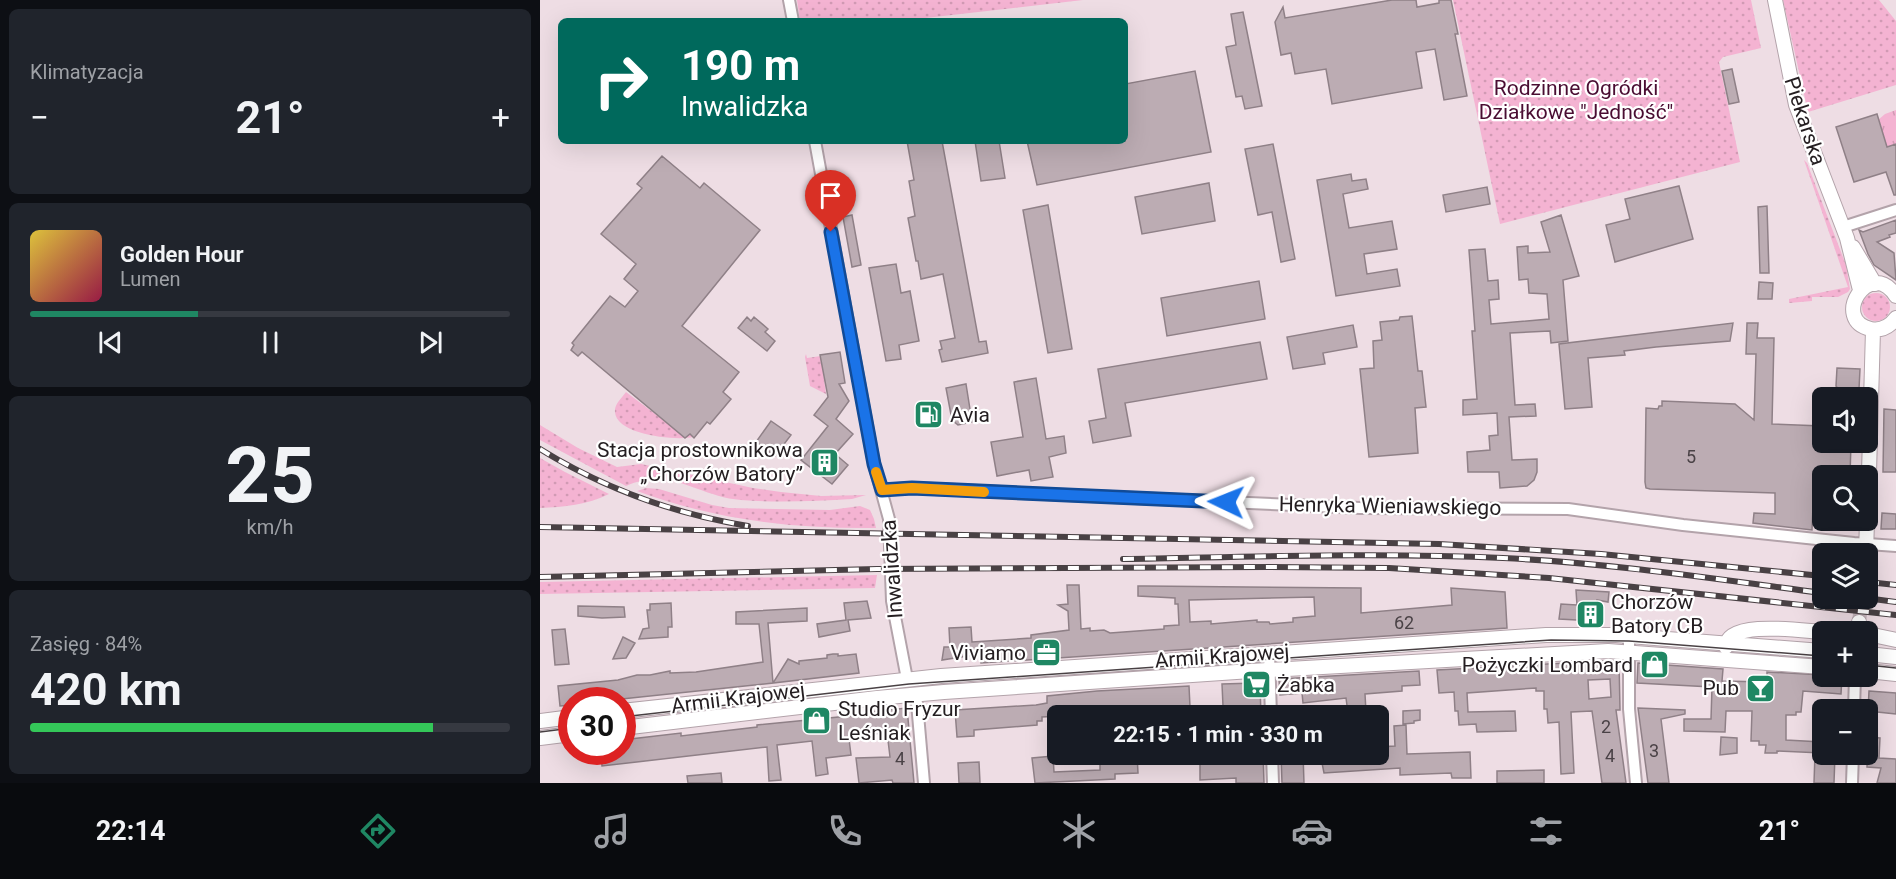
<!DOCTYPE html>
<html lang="pl">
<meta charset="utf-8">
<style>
body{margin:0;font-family:Roboto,sans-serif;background:#20242c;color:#f1f3f6;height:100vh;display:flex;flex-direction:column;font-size:22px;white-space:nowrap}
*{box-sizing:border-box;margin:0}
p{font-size:20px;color:#9ea1a6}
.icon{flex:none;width:33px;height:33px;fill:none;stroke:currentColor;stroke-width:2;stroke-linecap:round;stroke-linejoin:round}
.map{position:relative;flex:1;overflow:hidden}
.sheet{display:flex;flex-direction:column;gap:9px;padding:9px;background:#0d0f14;width:540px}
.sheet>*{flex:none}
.banner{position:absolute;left:18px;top:18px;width:570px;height:126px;border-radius:9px;box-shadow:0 6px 24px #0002;background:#00695c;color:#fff;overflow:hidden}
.controls{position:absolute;left:1272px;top:387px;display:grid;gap:12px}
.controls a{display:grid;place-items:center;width:66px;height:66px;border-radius:9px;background:#171b24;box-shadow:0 6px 24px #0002;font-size:30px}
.speed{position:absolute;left:18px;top:687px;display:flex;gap:12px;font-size:30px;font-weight:700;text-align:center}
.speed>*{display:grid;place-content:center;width:78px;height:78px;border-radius:50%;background:#171b24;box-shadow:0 6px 24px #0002;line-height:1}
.speed .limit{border:9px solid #d22;background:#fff;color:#111}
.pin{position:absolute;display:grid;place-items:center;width:51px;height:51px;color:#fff;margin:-62px -26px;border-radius:50% 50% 50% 0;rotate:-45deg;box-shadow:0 0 6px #0007}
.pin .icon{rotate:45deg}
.me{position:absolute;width:66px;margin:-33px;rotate:272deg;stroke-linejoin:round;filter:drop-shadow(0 0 4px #0008)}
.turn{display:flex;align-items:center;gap:21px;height:126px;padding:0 24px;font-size:27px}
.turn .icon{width:78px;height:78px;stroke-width:2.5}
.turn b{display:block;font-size:42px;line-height:51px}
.big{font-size:45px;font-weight:700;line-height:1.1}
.sheet .widget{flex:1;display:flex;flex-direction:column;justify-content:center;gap:9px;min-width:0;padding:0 21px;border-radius:9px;background:#20242c}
.sheet .dial{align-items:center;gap:0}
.dial b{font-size:78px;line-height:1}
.song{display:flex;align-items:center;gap:18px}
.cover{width:72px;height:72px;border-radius:9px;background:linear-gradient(135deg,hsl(50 70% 55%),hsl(340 70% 35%))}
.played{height:6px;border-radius:3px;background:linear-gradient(90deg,#1f8763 35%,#363941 35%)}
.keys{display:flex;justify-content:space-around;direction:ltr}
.heat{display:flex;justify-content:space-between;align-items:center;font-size:33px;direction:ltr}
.charge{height:9px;border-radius:4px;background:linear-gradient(90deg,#34c759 84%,#363941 0)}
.trip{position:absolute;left:507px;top:705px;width:342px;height:60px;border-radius:9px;background:#171b24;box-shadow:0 6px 24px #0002;font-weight:700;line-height:60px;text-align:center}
.dock{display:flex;height:96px;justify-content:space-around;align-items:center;background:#090b0e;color:#9ea1a6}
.dock .icon{width:42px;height:42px}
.dock .selected{color:#1f8763}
.dock b{font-size:27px;color:#f1f3f6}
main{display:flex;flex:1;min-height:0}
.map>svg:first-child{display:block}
.grass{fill:url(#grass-dots)}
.park{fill:url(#park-tufts)}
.building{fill:#bcacb3;stroke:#8f8087;stroke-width:1.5;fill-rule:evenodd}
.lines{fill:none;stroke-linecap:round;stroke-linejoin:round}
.tertiary-tunnel{stroke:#c6b7bd;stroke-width:14;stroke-dasharray:14 7;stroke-linecap:butt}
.minor-casing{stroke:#b3a3aa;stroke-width:14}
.tertiary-casing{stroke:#b3a3aa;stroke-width:16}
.minor{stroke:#fff;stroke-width:10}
.tertiary{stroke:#fff;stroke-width:14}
.tram{stroke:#494144;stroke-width:1.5}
.rail-casing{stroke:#494144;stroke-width:6}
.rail{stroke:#fff;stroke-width:4;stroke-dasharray:11;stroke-linecap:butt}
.route-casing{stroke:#114b97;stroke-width:15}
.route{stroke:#1a73e8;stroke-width:10}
.slow{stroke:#f59e0b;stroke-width:10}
.labels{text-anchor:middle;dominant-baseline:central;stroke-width:4.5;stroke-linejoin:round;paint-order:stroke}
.number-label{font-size:18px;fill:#4a4246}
.park-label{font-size:21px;fill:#4a0d32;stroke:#fff}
.street-label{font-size:21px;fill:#241e21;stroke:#fff}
.poi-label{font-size:21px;fill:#241e21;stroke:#fff;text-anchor:start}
</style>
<main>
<section class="sheet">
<div class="widget"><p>Klimatyzacja</p>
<div class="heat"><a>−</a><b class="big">21°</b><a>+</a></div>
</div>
<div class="widget">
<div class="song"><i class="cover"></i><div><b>Golden Hour</b><p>Lumen</p></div></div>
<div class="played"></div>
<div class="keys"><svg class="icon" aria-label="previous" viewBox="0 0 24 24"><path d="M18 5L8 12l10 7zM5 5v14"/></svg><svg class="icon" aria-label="pause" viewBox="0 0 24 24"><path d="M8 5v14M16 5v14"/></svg><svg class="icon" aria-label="next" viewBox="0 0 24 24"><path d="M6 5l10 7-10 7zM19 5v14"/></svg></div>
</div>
<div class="widget dial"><b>25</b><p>km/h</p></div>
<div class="widget"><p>Zasięg · 84%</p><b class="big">420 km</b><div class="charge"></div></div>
</section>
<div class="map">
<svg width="1356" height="783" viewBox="0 0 1356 783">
<defs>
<pattern id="grass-dots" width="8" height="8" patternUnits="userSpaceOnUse" patternTransform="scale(1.5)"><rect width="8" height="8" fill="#f4b3d2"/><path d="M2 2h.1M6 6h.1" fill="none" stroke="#d19ab4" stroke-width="1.8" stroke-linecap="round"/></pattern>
<pattern id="park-tufts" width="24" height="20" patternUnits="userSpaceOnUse" patternTransform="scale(1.5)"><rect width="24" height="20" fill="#f4b3d2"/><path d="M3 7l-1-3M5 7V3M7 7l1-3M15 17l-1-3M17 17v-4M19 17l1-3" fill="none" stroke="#d19ab4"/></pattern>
</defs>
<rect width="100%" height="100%" fill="#eedde4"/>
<!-- grass -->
<path class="grass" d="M257,0H543L359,21H260Z
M913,0H1211L1221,48L1183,57L1179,62L1200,162L960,224Z
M1243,0H1339L1356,21V85L1268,112Z
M1264,160L1267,163L1306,265L1310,289L1308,292L1298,297H1272V301L1249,303V299L1308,287Z
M1322 307a14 14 0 1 1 28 0a14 14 0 1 1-28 0Z
M266,354L267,358L281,356L286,394L270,386L265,357Z
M86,392L143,435L146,431L153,437C136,441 76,435 75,412C74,404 82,398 86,392Z
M0,425L38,448L77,467L101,464L213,488L241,492L281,496L326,495L312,499C276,501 238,503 201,500C158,497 132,466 86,486L0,440Z
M0,458L25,472L69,494C47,505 24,507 0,508Z
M106,488L119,489L172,505L189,508L290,510L320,506L330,510L334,519L336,528C254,529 175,520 97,491Z
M337,575L335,588L0,594V582Z"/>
<!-- park -->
<path class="park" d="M1356,110V144L1347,147L1338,120L1345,114Z"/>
<!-- building -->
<path class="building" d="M852,0H876L877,7L899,3V0H911L918,34H915L927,96L904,100L895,49L876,52L882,88L792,104L786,69L755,74L751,53L741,55L735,22L743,7L745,18Z
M703,12L722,106L705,109L702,96L696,97L686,47L696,45L691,14Z
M1192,69L1199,102L1189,104L1182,71Z
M655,71L671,152L497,185L487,141H585V84Z
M1337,114L1347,147L1356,144V195H1354L1346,172L1314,182L1296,127Z
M367,141H402L439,342L446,341L448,353L402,362L399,350L402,349L400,341L415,338L403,274L381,279L378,261H376L368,218L375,216L369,181L374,180Z
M435,141H459L465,178L441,181Z
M733,144L755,259L741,262L732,212L718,215L705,149Z
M122,156L160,188L164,183L220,230L142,326L199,372L183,392L191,399L170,424L167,422L154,438L150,434L145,438L42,352L38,356L31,350L34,345L32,343L70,296L85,307L98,291L84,279L96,264L61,234L102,188L97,184Z
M811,174L812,181L826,179L828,189L803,194L809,228L852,221L857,249L824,254L827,274L857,269L860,286L796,296L777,180Z
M669,183L675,221L602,234L595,197Z
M1139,186L1153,239L1075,262L1066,225L1090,219L1085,199Z
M947,187L950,204L906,212L903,195Z
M508,205L532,349L508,353L483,210Z
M1227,206L1229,273H1220L1218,207Z
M312,215L321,265L312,267L303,217Z
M1021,215L1039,276L1023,280L1028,341L1011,343L1010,331L970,333L975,405L995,404L996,416L969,417L972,460L997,459V472L994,480L987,486L960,488L959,472H928L927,452L950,450L949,436L958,435L957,413L923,415V400L937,399L932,331H935L929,250L945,249L948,281L958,280L959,299L949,300L951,324L1009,319L1007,294L989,293L988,279L979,280L977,247L988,246V253L1010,252L1001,222Z
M1356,220V233L1349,235L1350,237L1337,242L1354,253L1356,280L1334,265L1328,254L1319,230L1323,232Z
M356,264L361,293L370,291L379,341L359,345L361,359L346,361L329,268Z
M719,281L725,319L627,336L621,298Z
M1219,282L1233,283L1232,299H1218Z
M872,316L878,371H882L886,407L875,408L878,453L829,457L820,369L834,368L833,341L842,340L840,322L859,320L860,317Z
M207,317L211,321L214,317L228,329L225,332L235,341L227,351L198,328Z
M1193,323L1190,341L1116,347L1084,351L1085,355L1048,358L1052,407L1025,409L1019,344Z
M1207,323H1218L1217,338H1234L1232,424L1282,426V442H1311L1310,476H1282V507L1273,506L1272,530L1213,523L1214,513L1235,514V493L1110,489L1106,488L1105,482L1106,408L1118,409L1119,406H1122V401L1195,404L1214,420L1216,354H1206Z
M813,325L817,347L783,353L785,364L753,369L747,337Z
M720,342L727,379L585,403L591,436L553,443L549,421L566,418L558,369Z
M300,352L305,383L299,384L309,401L296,419L313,434L295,454L308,465L292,484L261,460L288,426L274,415L288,397L280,355Z
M1297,368L1320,369L1319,389H1315V392H1300L1296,386Z
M496,378L506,439L524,436L526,453L509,457L513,477L491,481L489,470L457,476L451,442L483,437L474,382Z
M426,384L432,422L418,425L412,420L406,388Z
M1344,409L1356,410V472H1343Z
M231,421L251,435L235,456L216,442Z
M1342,513L1356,514V529H1341Z
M527,585H539L541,629L550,628V631L564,630L570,633L624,629V626L639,625L638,604H635V598L598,596V586H605L821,588V613L912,605L911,588L965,592L967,628L441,663L440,654L402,660L404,647H410L409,628L431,627L432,642L491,638V635L529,630L528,611L518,605L528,604ZM774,597L775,616L753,618V622L730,624L729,622H717V620L671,624V621L650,622L649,600Z
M1036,590L1069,592L1068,602L1057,600L1055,621L1019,619L1021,604L1037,605Z
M327,601L331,618L308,620L310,631L279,637L277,624L306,620L304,603Z
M131,603L132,627H128V637L99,639L103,629L109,628L107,610H110V604Z
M38,606L84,607L85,617L62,618L38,616Z
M267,608V621L228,623L233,683L72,700H32V705L20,706L18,686L78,680L97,675H110L130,671V673L156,672L223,662L219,624H196V612Z
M25,629L29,664L15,665L12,630Z
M83,637L95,643L86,658L73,659Z
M293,654H298V656L316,654L319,673L233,683L248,659L259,664V661L287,658V655Z
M1062,661H1079L1080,710H1076L1086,783H1062L1052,711L1031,712L1034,773L1021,774L1019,722L1008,723L1007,709H1004V691H996V688L927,693L928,712L975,711L976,731L937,732L936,724L919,725L918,711H915L914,692L899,693L897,670ZM1070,679L1071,697L1049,699L1048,680Z
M1098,663L1183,669L1182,681L1227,682V672L1302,676L1301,694L1263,691L1261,712H1256V715H1246V740L1282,742V753L1237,751V753H1225L1226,745H1219V741H1211L1212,711H1186L1185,732L1144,731V719H1171L1172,687L1097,683Z
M879,671L880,685L862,686V691L825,694L826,712L808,713L806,698L763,703L762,693L740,695L739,679Z
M716,683L720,686L721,716H704L703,706H683L682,684Z
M649,686L650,707L617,709L618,714L585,715V714L572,715V713L502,717V721H497V725L434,730V736L417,737L415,710L496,705L507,703V696L557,691Z
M1329,691L1356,693V714L1328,711Z
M367,708L374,783H353L352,780L319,783L316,758L350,757L347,732L309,739L311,755L286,758L288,774L276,776L272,741L237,745L241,780L229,781L227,747L62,766L61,752H82V740L141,733V736L217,727V725L329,714V712Z
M1098,708L1145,710V714L1121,719L1129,783H1108Z
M880,710V720L874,721V723L863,724V711Z
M866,725L867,754L930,752L931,778H912L911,773L860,775V768L784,773L782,763L826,759V754H838V747L855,746L854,726Z
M1181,737L1197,738V753L1180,755Z
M1328,737L1340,738L1339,758L1356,759V783H1337L1341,768L1327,767Z
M560,754H597L598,773L575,774V779L495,783L492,758L513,756L514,772L560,770Z
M670,754H723L724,783H696V778L660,780V756Z
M741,754H763L764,783H742Z
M1275,754H1295L1294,783H1274Z
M439,762L440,783H419L418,763Z
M1004,770V783H957V771Z
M181,773L182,783H148L147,776Z"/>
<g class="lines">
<!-- tertiary-tunnel -->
<path class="tertiary-tunnel" d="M1319,622L1322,598"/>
<defs>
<path id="minor" d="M249,0L253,21
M275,141L334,464L349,519L352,601L367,679
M1303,227L1356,210
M342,490L372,488L820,508L1028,509L1143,525L1314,543L1356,546
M1089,636V709L1096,783
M729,653L731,716
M374,695L377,703L384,783
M1314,710L1315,676
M732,754L733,783
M1312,783L1313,754"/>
<path id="tertiary" d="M1235,0L1256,105L1307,238L1320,290
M1313,247L1335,284
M1356,296C1329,256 1290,321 1331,329C1342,331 1350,326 1356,318
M1328,508L1333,330
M1326,554L1327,520
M1318,632L1319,622
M1328,634L1356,640
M1186,647C1187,619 1263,631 1282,632
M1328,654L1356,657
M1328,671L1356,674
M82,711L401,676L1006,635H1076L1282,651
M0,721L32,717
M82,728L337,698L404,692L711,671L1068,651L1282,667
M0,738L32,734"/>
</defs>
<!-- minor casing -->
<use href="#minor" class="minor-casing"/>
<!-- tertiary casing -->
<use href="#tertiary" class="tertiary-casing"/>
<!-- minor -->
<use href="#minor" class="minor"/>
<!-- tertiary -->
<use href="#tertiary" class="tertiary"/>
<!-- tram -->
<path class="tram" d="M1328,665L1356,668
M82,717L369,684L1011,640L1089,641L1282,656
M0,732L32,728"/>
<defs>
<path id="rail" d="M0,449C63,488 135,514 208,526
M0,527L899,544L1061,554L1282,576
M583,559C709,557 836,552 963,558C1070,563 1176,579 1282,593
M0,577L337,569L728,567L849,568L1009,578L1356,615
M1328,582L1356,585
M1326,598L1356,602"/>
</defs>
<!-- rail casing -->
<use href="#rail" class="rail-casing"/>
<!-- rail -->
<use href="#rail" class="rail"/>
</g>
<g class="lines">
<defs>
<path id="route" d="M291,232L334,464L342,490L372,488L686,502"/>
</defs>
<!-- route casing -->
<use href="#route" class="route-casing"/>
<!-- route -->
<use href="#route" class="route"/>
<!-- slow -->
<path class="slow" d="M336,472L342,490L372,488L444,492"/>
</g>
<!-- icons -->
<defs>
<symbol id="fuel-square" viewBox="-11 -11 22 22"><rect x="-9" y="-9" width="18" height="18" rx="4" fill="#1f8763" stroke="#fff"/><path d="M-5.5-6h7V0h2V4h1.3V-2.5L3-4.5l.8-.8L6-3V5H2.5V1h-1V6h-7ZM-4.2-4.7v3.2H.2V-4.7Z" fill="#fff"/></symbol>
<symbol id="building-square" viewBox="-11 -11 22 22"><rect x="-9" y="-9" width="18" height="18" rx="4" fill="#1f8763" stroke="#fff"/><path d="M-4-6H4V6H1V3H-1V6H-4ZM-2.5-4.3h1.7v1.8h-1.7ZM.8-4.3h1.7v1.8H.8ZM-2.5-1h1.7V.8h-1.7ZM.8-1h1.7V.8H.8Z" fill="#fff"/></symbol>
<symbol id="office-square" viewBox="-11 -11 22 22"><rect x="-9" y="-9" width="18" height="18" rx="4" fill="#1f8763" stroke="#fff"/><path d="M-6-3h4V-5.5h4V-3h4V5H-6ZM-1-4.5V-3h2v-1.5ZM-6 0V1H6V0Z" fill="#fff"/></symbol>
<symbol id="shop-square" viewBox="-11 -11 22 22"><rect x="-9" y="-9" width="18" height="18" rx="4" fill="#1f8763" stroke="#fff"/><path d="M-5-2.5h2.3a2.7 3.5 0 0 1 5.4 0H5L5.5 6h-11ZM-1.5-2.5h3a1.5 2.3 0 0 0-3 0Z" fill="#fff"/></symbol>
<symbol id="supermarket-square" viewBox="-11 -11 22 22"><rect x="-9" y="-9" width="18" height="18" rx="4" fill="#1f8763" stroke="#fff"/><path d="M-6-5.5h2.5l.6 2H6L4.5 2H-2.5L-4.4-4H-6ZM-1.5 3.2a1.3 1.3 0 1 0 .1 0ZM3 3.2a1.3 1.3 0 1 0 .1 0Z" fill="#fff"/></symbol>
<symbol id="bar-square" viewBox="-11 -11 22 22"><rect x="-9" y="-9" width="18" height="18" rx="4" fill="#1f8763" stroke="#fff"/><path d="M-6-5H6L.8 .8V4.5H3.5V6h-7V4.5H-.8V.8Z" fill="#fff"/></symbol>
</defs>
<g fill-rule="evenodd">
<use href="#fuel-square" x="372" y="398" width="33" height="33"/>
<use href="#building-square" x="268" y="446" width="33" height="33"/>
<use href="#building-square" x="1034" y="598" width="33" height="33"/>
<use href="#office-square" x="490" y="636" width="33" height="33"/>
<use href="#shop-square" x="1098" y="648" width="33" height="33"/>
<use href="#supermarket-square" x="700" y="668" width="33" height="33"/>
<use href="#bar-square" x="1204" y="672" width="33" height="33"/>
<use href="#shop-square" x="260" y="704" width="33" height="33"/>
</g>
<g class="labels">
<!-- number labels -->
<g class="number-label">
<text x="1151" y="456">5</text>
<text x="864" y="622">62</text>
<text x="1066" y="726">2</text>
<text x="1114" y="750">3</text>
<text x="1070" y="755">4</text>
<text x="360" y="758">4</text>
</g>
<!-- park labels -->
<g class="park-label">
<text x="1036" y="88">Rodzinne Ogródki<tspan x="1036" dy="24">Działkowe "Jedność"</tspan></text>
</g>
<!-- street labels -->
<g class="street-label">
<text transform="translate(1265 121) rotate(72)">Piekarska</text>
<text transform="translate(850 506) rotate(1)">Henryka Wieniawskiego</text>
<text transform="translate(352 569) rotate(-94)">Inwalidzka</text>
<text transform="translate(682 656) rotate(-4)">Armii Krajowej</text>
<text transform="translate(198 698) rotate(-7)">Armii Krajowej</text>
</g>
<!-- poi labels -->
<g class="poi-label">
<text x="410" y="415">Avia</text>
<text x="263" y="450" text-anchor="end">Stacja prostownikowa<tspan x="263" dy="24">„Chorzów Batory”</tspan></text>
<text x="1071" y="602">Chorzów<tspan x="1071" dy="24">Batory CB</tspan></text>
<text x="486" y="653" text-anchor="end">Viviamo</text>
<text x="1093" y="665" text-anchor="end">Pożyczki Lombard</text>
<text x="737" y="685">Żabka</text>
<text x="1199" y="688" text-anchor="end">Pub</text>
<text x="298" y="709">Studio Fryzur<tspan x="298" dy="24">Leśniak</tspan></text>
</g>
</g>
</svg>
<div class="controls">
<a><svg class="icon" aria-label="sound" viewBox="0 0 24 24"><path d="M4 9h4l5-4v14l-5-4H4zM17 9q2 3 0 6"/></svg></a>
<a><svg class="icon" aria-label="search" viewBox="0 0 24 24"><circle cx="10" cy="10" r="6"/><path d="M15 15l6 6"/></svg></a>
<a><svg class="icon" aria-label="layers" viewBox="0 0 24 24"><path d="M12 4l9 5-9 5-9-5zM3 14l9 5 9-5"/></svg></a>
<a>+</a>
<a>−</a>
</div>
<div class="speed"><div class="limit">30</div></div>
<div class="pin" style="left:291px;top:232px;background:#d93025"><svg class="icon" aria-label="arrive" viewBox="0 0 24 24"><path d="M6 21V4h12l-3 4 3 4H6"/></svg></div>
<svg class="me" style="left:686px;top:502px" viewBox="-20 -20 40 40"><path d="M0-17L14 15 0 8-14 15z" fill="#1a73e8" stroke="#fff" stroke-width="4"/></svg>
<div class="trip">22:15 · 1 min · 330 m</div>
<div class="banner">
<div class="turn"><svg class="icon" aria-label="right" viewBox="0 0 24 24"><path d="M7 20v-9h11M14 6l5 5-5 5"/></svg><div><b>190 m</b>Inwalidzka</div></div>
</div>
</div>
</main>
<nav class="dock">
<b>22:14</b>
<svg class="icon selected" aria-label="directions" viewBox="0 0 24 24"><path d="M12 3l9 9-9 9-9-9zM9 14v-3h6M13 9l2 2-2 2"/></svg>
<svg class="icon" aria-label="music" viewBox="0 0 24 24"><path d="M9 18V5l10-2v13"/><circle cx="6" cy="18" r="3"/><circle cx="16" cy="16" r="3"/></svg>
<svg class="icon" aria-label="phone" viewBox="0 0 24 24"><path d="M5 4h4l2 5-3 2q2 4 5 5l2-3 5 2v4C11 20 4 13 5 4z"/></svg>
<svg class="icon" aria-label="climate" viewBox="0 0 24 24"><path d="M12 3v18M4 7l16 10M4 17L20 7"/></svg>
<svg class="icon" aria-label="car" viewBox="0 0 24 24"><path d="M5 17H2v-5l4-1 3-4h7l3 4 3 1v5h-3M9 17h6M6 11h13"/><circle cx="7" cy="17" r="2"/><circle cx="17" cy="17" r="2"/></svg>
<svg class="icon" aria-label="filters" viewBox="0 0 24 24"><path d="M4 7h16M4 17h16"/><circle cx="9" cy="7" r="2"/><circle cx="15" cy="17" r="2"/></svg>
<b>21°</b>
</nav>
